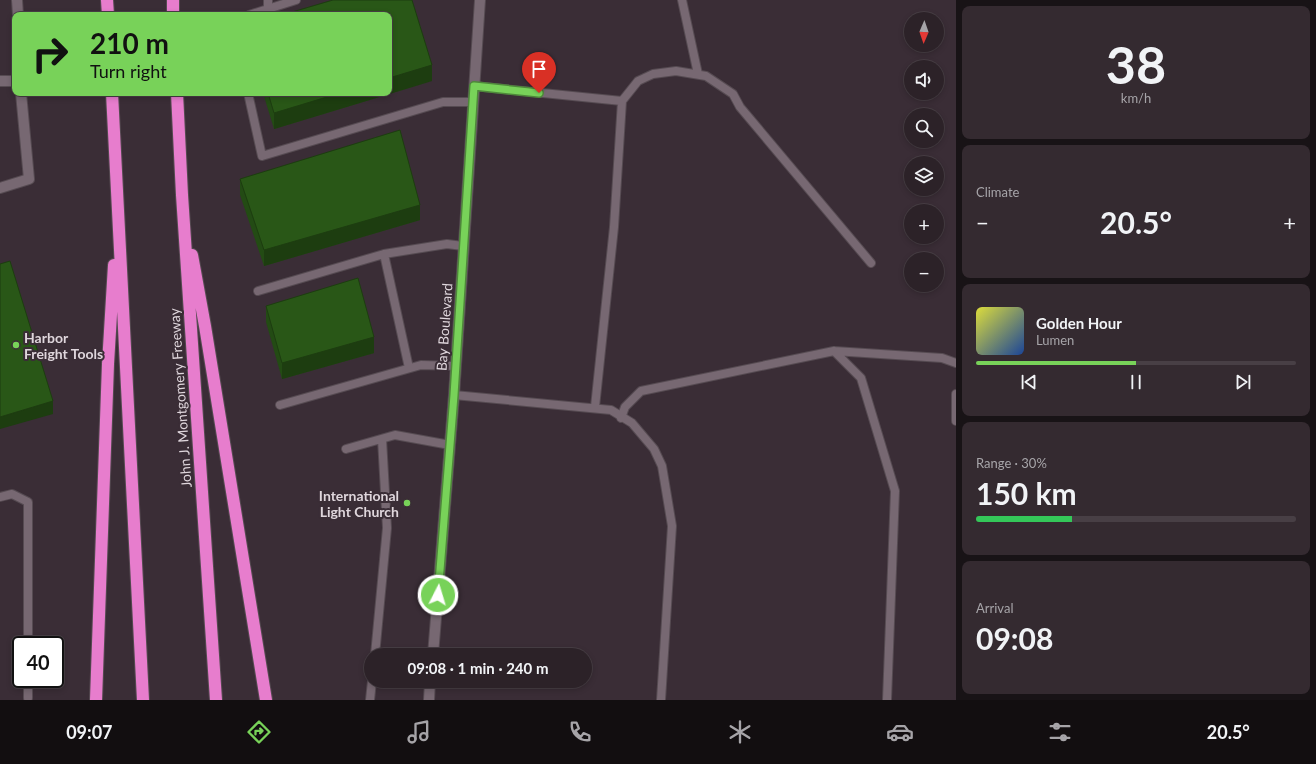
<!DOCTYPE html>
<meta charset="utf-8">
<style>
body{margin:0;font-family:Lato,sans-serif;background:#342a30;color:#f1f3f6;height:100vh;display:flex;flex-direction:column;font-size:15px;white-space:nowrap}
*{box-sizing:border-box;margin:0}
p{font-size:13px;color:#a6a4a8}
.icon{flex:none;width:22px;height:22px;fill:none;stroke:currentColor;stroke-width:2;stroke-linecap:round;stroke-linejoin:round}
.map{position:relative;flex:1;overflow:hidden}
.details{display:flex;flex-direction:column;gap:6px;padding:6px;background:#181316;width:360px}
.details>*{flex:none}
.guide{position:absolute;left:12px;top:12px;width:380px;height:84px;border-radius:8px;box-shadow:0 2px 6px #0003,0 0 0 1px #483f45;background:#78d259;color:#111;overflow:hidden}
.needle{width:26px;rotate:182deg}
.fabs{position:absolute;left:904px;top:12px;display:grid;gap:8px}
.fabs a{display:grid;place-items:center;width:40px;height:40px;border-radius:50%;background:#2c2228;box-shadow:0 2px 6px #0003,0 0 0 1px #483f45;font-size:20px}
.speed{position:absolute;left:12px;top:636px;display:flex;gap:8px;font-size:20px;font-weight:700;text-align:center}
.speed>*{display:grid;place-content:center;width:52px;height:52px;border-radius:50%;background:#2c2228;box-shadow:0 2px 6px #0003,0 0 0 1px #483f45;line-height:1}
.speed .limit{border:2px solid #111;border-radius:6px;background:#fff;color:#111}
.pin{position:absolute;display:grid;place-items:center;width:34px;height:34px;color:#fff;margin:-41px -17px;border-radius:50% 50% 50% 0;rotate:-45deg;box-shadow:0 0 4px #0007}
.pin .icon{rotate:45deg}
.me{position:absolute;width:44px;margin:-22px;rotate:5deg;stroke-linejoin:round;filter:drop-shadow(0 0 3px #0008)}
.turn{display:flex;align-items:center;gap:14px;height:84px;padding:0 12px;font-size:18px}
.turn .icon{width:52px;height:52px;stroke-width:2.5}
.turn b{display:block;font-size:28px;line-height:34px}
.big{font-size:30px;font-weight:700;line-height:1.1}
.details .tile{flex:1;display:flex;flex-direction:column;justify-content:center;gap:6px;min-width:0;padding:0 14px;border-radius:8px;background:#342a30}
.details .dial{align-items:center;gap:0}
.dial b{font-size:52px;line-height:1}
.song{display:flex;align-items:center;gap:12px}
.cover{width:48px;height:48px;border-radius:6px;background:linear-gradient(135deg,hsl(60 70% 55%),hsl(220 70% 35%))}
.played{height:4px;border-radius:2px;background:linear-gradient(90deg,#78d259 50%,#483f45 50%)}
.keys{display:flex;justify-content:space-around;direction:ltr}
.heat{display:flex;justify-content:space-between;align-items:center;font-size:22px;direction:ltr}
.charge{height:6px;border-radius:3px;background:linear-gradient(90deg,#34c759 30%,#483f45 0)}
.trip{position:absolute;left:364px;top:648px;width:228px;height:40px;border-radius:20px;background:#2c2228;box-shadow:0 2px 6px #0003,0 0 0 1px #483f45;font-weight:700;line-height:40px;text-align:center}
.tabs{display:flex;height:64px;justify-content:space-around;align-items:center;background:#120e10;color:#a6a4a8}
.tabs .icon{width:28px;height:28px}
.tabs .selected{color:#78d259}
.tabs b{font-size:18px;color:#f1f3f6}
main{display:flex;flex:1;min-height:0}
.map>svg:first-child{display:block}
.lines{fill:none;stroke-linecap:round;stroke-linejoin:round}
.lane-casing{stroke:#564b52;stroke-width:10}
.street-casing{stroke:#564b52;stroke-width:12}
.secondary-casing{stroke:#564b52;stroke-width:12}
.highway-casing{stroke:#564b52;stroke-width:14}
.lane{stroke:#776872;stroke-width:8}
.street{stroke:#776872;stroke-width:10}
.secondary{stroke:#776872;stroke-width:10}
.highway{stroke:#e77dcd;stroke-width:12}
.wall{fill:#234b14}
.shaded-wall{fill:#1d3d10}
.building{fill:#295717;stroke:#1d3d10}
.route-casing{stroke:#4e883a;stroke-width:10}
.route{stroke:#78d259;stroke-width:7}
.poi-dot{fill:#78d259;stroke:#3a2d36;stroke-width:1.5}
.labels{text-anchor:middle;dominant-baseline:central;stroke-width:4;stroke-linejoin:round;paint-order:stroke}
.street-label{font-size:14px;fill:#dfd6dc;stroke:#3a2d36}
.poi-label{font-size:14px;font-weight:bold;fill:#dfd6dc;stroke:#3a2d36;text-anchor:start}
</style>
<main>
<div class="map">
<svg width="956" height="700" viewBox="0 0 956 700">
<rect width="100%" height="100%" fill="#3a2d36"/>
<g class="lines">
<defs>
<path id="lane" d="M268,0V8
M682,0L698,74
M249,15L296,0
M474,86L622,101
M248,93L262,156L443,102H473
M384,254L447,244L463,246
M258,291L384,254L409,368
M834,351L861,378L895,491L887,700
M956,394V421
M454,395L611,410L632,423L654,449L662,466L672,526L661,700
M280,405L421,365L456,366
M595,407L614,227L622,101L638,81L653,74L676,71L706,76L733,94L740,107L871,263
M621,418L625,407L641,391L834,351L942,358L956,363
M346,449L395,435L450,445
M0,497L12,494L28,502V645
M375,655L387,528L382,439
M28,679V698
M370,700L372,681"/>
<path id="street" d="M17,0L18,15
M0,81H15
M0,188L29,179L21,93"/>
<path id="secondary" d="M433,655L454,395L480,0
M429,700L430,681"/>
<path id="highway" d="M107,0L108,15
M173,0V15
M112,93L143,700
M177,93L182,195L216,700
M192,255L205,326L266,700
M96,700L108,364L114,265"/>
</defs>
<!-- lane casing -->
<use href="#lane" class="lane-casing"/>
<!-- street casing -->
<use href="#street" class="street-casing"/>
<!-- secondary casing -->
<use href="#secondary" class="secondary-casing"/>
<!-- highway casing -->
<use href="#highway" class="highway-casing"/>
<!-- lane -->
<use href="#lane" class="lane"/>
<!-- street -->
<use href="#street" class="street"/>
<!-- secondary -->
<use href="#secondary" class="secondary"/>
<!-- highway -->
<use href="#highway" class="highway"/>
</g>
<!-- wall -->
<path class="wall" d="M432,81L274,129L263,93H389Z
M240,179L420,220L264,266L240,195Z
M266,306L374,353L282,379L266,322Z"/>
<!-- shaded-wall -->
<path class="shaded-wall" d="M432,65V81L274,129V113L340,93H389V78Z
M420,205V220L264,266V250Z
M374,337V353L282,379V363Z
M53,401V414L0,429V417Z"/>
<!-- building -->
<path class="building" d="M333,0H412L432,65L389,78V15H282Z
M268,93H340L274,113Z
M400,130L420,205L264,250L240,179Z
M10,261L53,401L0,417V264Z
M358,278L374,337L282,363L266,306Z"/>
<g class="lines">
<defs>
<path id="route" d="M438,595L454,395L474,86L539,93"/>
</defs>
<!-- route casing -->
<use href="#route" class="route-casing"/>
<!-- route -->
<use href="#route" class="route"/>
</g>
<!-- markers -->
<g class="poi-dot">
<circle cx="16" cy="345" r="4"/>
<circle cx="407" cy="503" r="4"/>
</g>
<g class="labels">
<!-- street labels -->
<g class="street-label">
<text transform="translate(444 327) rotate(-86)">Bay Boulevard</text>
<text transform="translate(180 398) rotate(-94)">John J. Montgomery Freeway</text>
</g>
<!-- poi labels -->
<g class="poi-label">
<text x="24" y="337">Harbor<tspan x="24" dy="16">Freight Tools</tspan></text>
<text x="399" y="495" text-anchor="end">International<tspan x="399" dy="16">Light Church</tspan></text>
</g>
</g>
</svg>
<div class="fabs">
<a><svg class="needle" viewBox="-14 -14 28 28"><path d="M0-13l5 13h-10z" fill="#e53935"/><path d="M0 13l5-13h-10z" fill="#a6a4a8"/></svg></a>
<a><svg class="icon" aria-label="sound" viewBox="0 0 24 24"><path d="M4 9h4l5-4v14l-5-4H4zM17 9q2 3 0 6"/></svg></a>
<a><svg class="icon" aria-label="search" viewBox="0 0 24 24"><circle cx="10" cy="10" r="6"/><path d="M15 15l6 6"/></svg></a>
<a><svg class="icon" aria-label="layers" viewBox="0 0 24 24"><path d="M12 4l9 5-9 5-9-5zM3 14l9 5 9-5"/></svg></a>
<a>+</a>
<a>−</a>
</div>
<div class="speed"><div class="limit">40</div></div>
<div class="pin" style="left:539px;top:93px;background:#d93025"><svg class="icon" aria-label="arrive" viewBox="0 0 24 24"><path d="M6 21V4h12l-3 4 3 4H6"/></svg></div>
<svg class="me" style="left:438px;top:595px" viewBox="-20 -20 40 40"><circle r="17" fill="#78d259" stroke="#fff" stroke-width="3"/><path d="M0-11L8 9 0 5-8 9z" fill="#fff"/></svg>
<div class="trip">09:08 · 1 min · 240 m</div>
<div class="guide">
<div class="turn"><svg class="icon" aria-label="right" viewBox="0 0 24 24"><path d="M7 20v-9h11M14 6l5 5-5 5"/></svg><div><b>210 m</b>Turn right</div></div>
</div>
</div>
<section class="details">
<div class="tile dial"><b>38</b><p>km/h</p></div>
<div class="tile"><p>Climate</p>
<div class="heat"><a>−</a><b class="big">20.5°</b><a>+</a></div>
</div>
<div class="tile">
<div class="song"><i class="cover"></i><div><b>Golden Hour</b><p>Lumen</p></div></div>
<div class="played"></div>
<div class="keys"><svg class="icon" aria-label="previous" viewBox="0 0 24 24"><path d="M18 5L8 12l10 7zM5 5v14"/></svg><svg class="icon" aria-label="pause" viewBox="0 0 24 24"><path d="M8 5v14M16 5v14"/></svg><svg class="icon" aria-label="next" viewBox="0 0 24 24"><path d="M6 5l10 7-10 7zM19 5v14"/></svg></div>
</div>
<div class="tile"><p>Range · 30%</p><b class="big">150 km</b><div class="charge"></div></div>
<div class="tile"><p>Arrival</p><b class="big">09:08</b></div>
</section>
</main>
<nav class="tabs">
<b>09:07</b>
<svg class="icon selected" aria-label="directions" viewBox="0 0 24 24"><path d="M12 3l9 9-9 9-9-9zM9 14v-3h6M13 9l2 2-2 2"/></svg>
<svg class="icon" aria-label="music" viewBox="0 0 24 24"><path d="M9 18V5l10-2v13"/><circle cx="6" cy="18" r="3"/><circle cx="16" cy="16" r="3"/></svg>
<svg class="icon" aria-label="phone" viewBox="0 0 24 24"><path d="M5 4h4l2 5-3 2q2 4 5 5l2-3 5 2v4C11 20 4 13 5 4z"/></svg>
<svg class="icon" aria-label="climate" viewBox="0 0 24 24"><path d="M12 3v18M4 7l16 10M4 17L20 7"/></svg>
<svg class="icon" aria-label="car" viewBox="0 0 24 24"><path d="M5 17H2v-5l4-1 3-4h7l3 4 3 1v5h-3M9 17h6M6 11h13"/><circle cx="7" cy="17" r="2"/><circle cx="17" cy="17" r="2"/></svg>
<svg class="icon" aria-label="filters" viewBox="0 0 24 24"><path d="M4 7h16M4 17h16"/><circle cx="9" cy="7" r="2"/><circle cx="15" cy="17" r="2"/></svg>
<b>20.5°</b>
</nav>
